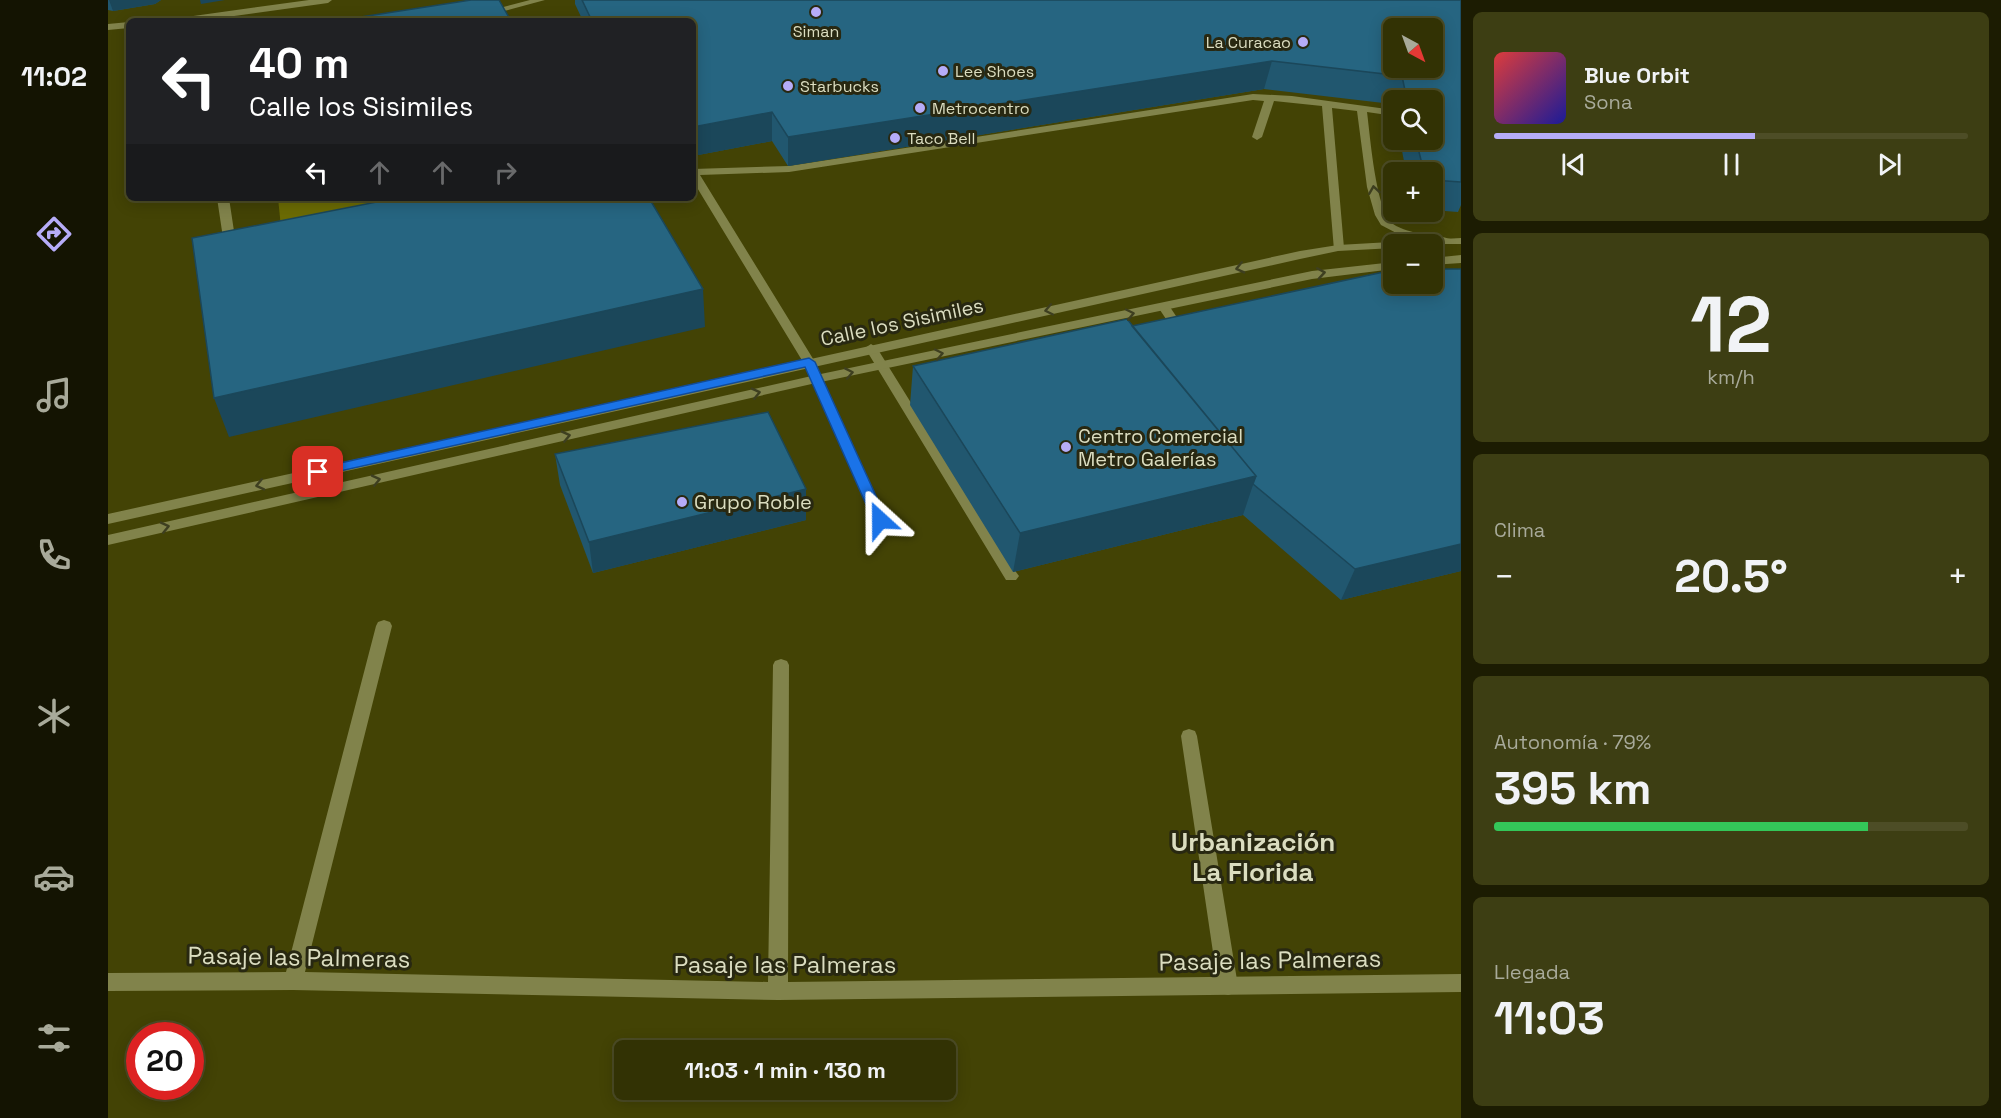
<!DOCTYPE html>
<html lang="es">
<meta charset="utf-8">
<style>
body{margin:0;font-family:"Space Grotesk",sans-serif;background:#3d3e13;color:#f1f3f6;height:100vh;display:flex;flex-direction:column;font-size:22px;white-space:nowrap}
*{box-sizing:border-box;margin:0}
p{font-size:20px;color:#a8aa9a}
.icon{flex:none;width:33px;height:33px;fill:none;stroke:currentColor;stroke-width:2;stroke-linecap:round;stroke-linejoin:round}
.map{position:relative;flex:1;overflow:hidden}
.sheet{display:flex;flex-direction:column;gap:12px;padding:12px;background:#1c1c02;width:540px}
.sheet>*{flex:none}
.guide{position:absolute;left:18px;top:18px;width:570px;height:183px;border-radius:9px;box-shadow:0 3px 15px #0003,0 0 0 2px #4d4d26;background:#202124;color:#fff;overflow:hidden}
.needle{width:39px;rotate:139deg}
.fabs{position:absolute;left:1275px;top:18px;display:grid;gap:12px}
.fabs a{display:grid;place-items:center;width:60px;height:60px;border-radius:9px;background:#323204;box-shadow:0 3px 15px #0003,0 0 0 2px #4d4d26;font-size:30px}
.speed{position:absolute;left:18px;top:1022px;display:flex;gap:12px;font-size:30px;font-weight:700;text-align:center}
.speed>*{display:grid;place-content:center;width:78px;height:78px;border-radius:50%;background:#323204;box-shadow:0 3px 15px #0003,0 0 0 2px #4d4d26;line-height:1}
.speed .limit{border:9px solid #d22;background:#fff;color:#111}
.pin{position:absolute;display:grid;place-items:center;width:51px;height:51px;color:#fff;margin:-26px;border-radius:12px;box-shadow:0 3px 9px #0006}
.me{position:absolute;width:66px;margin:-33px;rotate:336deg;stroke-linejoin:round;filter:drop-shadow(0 0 4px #0008)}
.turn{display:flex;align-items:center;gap:21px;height:126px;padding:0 24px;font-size:27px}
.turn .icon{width:78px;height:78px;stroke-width:2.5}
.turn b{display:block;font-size:42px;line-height:51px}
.lanes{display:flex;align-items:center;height:57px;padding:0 24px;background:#0003;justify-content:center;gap:30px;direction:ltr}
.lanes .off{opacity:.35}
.big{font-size:45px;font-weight:800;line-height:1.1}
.sheet .tile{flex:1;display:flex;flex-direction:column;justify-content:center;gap:9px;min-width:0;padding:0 21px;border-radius:9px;background:#3d3e13}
.sheet .dial{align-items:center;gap:0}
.dial b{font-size:78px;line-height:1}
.song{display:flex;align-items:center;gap:18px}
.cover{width:72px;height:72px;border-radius:9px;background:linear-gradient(135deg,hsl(0 70% 55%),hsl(240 70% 35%))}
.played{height:6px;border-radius:3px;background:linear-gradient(90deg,#b6acf8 55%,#4d4d26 55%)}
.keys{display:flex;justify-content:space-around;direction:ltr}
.heat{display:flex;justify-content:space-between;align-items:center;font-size:33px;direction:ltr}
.charge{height:9px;border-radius:4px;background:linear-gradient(90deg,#34c759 79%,#4d4d26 0)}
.trip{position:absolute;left:506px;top:1040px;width:342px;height:60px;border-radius:9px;background:#323204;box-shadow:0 3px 15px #0003,0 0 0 2px #4d4d26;font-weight:800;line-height:60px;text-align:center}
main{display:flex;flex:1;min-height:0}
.menu{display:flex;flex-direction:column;width:108px;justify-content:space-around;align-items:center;background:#141402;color:#a8aa9a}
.menu .icon{width:42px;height:42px}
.menu .current{color:#b6acf8}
.menu b{font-size:27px;color:#f1f3f6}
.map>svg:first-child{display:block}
.green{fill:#6b6b04}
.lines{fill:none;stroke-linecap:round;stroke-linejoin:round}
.service{fill:#81834b;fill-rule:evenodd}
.minor{fill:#81834b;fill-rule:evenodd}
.tertiary{fill:#81834b;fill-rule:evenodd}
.secondary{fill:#81834b;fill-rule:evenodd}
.wall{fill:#21576f}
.shaded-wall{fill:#1b475a}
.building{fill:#266581;stroke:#1b475a;stroke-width:1.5;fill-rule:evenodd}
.oneway{stroke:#3e3f20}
.route{fill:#1a73e8;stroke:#114b97;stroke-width:1.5}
.poi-dot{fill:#b6acf8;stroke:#282811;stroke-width:2}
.labels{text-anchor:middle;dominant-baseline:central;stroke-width:6;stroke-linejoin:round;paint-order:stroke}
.far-poi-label{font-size:16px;fill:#dbddc0;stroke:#282811;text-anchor:start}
.street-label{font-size:20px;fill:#dbddc0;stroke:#282811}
.poi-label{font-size:20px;fill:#dbddc0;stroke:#282811;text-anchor:start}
.near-street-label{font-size:24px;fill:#dbddc0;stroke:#282811}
.near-neighbourhood-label{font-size:26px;font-weight:bold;fill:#dbddc0;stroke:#282811}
</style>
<main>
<nav class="menu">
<b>11:02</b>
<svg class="icon current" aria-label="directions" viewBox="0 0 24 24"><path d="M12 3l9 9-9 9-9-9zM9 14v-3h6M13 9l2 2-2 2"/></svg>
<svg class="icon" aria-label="music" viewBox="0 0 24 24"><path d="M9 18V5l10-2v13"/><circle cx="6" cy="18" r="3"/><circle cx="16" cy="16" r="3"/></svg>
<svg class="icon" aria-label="phone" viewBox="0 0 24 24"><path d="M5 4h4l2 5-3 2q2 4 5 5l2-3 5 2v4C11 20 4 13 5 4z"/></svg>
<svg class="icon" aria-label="climate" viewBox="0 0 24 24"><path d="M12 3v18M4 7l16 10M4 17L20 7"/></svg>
<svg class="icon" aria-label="car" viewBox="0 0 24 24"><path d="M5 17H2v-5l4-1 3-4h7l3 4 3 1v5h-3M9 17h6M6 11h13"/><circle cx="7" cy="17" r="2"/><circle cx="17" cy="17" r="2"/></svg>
<svg class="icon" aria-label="filters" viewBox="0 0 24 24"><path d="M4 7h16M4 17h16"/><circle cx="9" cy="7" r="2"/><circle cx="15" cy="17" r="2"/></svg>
</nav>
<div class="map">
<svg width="1353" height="1118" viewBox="0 0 1353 1118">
<rect width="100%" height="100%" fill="#434305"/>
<!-- green -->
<path class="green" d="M170,198H336L174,237Z"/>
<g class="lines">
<!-- service -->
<path class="service" d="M422,0H437L378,16L373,13Z
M1145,94L1184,96L1286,110V116L1259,112C1262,134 1268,213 1285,224C1302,235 1324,234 1343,239V243L1294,236L1273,225L1267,215L1259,187L1249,111L1224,108L1236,248L1234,250H1226L1214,106L1166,101L1154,137L1149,140L1144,137L1156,101L1145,100L681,172L592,175L707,362L779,520L772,525L767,524L695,362L585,181V169L681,166Z
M109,198H121L129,251L127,253L123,254L117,251Z
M1056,303L1060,304L1080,334L1078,337H1070L1050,307Z
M763,344L769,348L908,572L911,576L908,580H898L757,348Z
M1081,729L1087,731L1089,736L1130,986L1127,993L1120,995L1113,993L1110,986L1073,736L1075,731Z"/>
<!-- minor -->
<path class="minor" d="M276,620L282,622L284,626L197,972L660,982L665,665L667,661L673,659L679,661L681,665L680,982L1353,974V992L670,1000L185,990L0,991V973L178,972L268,626L270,622Z"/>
<!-- tertiary -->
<path class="tertiary" d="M201,0H224L220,3L90,21H66L71,18Z
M21,22V28L0,30V24Z"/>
<!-- secondary -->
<path class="secondary" d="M1353,238V244H1286V248L1230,251L1192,259L0,524V514L1192,251L1230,245Z
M1353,255V263L1324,265V258Z
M1286,262V269L1204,279L708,383L0,545V535L708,375L1204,271Z"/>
</g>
<!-- wall -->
<path class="wall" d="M0,0H53L47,4L5,11L0,10Z
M467,0H1353V205L1350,212L1324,210V172H1298L1292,140H1324V100H1286V111L1284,104L1156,89L680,166L664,141L585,156V21H475L467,4Z
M1024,326L1353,571L1233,600L1135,515L905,572L802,405L805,366Z
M447,454L698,489V520L485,573L452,485Z"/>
<!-- shaded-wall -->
<path class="shaded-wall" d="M1,0H53L47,4L5,11Z
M92,0H117L93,4Z
M1164,61L1156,89L680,166V137Z
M664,112V141L585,156V127Z
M595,289L597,327L121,437L106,398Z
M1148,476L1135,515L905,572L912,533Z
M698,489V520L485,573L481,542Z
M1353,544V571L1233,600L1247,569Z"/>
<!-- building -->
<path class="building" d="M363,0H391L403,21H227Z
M474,0H1353V182L1324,180V172H1316L1308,140H1324V100H1299L1294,76L1164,61L680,137L664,112L585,127V21H484ZM1286,28H1324V68H1286Z
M289,198H541L595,289L106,398L84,238Z
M1324,269H1353V544L1247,569L1145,484L1148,476L1024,326L1285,270L1286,284H1324Z
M1019,319L1148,476L912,533L805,366Z
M660,412L698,489L481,542L447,454Z"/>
<!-- one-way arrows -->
<defs><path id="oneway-chevron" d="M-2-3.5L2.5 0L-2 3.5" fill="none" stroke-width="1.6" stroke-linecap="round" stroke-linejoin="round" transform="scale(1.5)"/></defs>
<g class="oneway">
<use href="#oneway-chevron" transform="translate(1266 190) rotate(-99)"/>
<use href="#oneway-chevron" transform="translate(1132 268) rotate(167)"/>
<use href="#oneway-chevron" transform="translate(1213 273) rotate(-9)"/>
<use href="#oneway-chevron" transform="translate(941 310) rotate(168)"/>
<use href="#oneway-chevron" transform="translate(1022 314) rotate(-12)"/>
<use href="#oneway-chevron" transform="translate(831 354) rotate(-12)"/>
<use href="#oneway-chevron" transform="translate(741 373) rotate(-11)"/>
<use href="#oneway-chevron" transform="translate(648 393) rotate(-13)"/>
<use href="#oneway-chevron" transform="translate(458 436) rotate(-13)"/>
<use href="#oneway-chevron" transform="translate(268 480) rotate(-13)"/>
<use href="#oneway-chevron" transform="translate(152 485) rotate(167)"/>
<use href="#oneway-chevron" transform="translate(57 527) rotate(-13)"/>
</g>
<!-- route -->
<path class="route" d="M701,358L707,362L779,520L777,524L772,525L765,520L697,367L210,476L204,472L210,468Z"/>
<!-- markers -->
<g class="poi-dot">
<circle cx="708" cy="12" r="6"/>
<circle cx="1195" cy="42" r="6"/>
<circle cx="835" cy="71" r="6"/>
<circle cx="680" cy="86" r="6"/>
<circle cx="812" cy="108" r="6"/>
<circle cx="787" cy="138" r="6"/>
<circle cx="958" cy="447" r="6"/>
<circle cx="574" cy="502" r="6"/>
</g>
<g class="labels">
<!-- far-poi labels -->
<g class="far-poi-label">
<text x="708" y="31" text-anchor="middle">Siman</text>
<text x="1183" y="42" text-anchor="end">La Curacao</text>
<text x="847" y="71">Lee Shoes</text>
<text x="692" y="86">Starbucks</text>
<text x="824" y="108">Metrocentro</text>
<text x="799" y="138">Taco Bell</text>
</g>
<!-- street labels -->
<g class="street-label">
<text transform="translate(794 322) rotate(-12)">Calle los Sisimiles</text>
</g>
<!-- poi labels -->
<g class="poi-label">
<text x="970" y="436">Centro Comercial<tspan x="970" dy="23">Metro Galerías</tspan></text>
<text x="586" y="502">Grupo Roble</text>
</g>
<!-- near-street labels -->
<g class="near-street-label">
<text transform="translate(191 957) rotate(1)">Pasaje las Palmeras</text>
<text transform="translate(1162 960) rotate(-1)">Pasaje las Palmeras</text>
<text x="677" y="964">Pasaje las Palmeras</text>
</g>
<!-- near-neighbourhood labels -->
<g class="near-neighbourhood-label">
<text x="1145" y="842">Urbanización<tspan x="1145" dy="30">La Florida</tspan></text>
</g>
</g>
</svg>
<div class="fabs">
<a><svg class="needle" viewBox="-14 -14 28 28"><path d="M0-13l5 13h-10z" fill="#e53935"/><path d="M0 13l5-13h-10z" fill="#a8aa9a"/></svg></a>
<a><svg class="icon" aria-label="search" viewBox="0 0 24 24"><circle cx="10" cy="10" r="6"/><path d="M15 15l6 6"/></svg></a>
<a>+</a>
<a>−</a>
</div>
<div class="speed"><div class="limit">20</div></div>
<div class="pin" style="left:210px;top:472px;background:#d93025"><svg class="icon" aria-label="arrive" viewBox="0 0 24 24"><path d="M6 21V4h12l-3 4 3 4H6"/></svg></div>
<svg class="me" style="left:772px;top:520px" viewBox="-20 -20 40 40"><path d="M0-17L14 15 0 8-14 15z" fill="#1a73e8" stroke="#fff" stroke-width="4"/></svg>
<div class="trip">11:03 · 1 min · 130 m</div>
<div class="guide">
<div class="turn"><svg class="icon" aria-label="left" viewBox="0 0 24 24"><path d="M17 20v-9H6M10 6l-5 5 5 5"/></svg><div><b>40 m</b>Calle los Sisimiles</div></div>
<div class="lanes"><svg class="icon" aria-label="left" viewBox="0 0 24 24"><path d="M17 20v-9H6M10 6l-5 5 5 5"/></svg><svg class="icon off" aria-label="ahead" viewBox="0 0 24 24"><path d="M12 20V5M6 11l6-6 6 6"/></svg><svg class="icon off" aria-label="ahead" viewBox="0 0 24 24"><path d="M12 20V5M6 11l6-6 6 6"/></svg><svg class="icon off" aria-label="right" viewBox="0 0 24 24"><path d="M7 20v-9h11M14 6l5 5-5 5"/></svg></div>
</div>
</div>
<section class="sheet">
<div class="tile">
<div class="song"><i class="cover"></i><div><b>Blue Orbit</b><p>Sona</p></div></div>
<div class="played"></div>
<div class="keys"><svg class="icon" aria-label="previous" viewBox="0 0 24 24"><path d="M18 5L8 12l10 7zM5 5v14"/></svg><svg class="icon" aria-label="pause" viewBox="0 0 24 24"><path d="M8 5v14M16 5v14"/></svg><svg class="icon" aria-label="next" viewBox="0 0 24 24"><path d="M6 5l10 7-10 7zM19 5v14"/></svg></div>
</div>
<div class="tile dial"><b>12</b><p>km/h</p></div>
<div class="tile"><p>Clima</p>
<div class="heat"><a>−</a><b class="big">20.5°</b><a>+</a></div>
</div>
<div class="tile"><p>Autonomía · 79%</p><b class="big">395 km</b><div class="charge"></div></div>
<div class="tile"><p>Llegada</p><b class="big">11:03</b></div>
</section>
</main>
